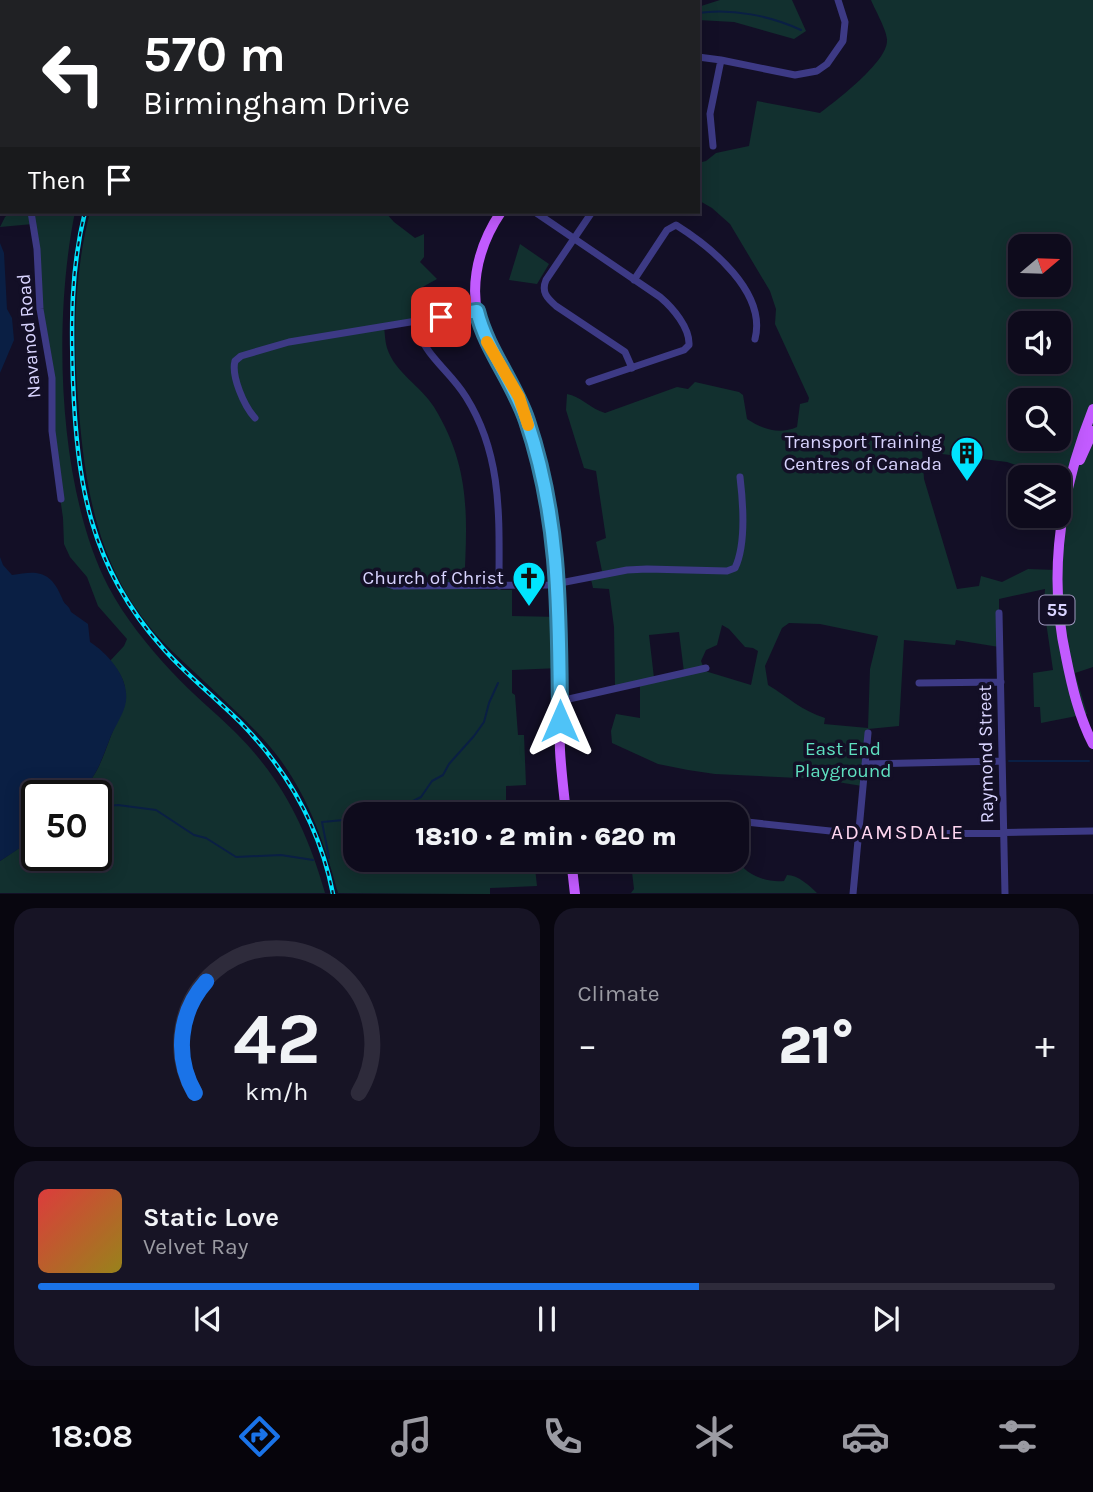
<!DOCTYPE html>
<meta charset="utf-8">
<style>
body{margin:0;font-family:Karla,sans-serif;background:#171425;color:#f1f3f6;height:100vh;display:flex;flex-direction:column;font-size:26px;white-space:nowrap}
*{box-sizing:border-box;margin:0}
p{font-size:23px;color:#9b9ba3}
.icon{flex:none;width:38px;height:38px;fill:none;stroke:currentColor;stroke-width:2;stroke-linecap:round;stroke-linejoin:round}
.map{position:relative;height:894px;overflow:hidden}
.drawer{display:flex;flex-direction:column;gap:14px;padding:14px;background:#08060f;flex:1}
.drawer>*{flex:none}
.guide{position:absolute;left:0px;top:0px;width:700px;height:214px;box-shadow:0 4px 18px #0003,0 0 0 2px #2e2b3b;background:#202124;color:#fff;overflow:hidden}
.needle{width:46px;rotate:71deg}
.buttons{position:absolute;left:1008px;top:234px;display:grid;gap:14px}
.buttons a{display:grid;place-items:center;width:63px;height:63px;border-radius:14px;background:#0e0b1c;box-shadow:0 4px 18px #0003,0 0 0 2px #2e2b3b;font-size:35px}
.speed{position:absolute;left:21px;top:780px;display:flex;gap:14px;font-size:35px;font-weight:700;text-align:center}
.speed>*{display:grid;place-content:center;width:91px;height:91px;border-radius:50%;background:#0e0b1c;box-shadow:0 4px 18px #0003,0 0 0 2px #2e2b3b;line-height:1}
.speed .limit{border:4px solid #111;border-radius:10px;background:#fff;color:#111}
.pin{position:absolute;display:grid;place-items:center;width:60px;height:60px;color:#fff;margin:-30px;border-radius:14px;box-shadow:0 4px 10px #0006}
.me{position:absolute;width:77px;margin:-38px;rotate:0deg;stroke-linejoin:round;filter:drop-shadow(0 0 5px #0008)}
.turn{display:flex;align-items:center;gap:24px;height:147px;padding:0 28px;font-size:32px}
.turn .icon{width:91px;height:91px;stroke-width:2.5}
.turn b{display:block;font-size:49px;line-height:60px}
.then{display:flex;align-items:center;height:66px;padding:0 28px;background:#0003;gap:14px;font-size:26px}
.big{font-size:52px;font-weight:800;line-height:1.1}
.drawer .widget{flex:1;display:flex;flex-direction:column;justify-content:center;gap:10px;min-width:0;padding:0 24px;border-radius:21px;background:#171425}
.drawer .dial{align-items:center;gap:0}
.dial svg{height:182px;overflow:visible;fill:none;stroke:#2e2b3b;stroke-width:7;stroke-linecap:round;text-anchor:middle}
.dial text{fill:#f1f3f6;stroke:none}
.song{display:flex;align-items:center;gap:21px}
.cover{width:84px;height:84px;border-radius:10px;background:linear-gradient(135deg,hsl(0 70% 55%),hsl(50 70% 35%))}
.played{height:7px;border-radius:4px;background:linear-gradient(90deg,#1a73e8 65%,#2e2b3b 65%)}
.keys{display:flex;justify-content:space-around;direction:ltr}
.heat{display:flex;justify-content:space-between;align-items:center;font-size:38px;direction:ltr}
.drawer .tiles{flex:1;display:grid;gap:14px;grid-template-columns:1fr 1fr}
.widget:last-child{grid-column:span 2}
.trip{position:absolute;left:343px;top:802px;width:406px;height:70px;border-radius:21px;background:#0e0b1c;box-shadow:0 4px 18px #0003,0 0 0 2px #2e2b3b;font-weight:800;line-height:70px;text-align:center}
.menu{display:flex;height:112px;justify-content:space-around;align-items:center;background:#06040b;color:#9b9ba3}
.menu .icon{width:49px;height:49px}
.menu .active{color:#1a73e8}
.menu b{font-size:32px;color:#f1f3f6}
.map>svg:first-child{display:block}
.green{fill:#12302f;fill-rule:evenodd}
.water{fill:#0a1f44}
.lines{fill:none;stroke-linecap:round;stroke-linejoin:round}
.stream{stroke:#0a1f44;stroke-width:2}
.minor{stroke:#3d3a85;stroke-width:7}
.major{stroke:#c25bff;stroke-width:10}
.rail-casing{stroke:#00e5ff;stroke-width:4.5}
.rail{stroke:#130f26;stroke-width:2;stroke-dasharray:5;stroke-linecap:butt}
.route-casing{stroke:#337fa1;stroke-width:18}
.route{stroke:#4fc3f7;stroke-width:12}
.slow{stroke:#f59e0b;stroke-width:12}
.labels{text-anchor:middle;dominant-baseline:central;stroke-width:7;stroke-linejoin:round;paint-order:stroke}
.shield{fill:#130f26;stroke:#9e99be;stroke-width:2}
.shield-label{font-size:18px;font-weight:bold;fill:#d9d4ff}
.street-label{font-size:19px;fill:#d9d4ff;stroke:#130f26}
.poi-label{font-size:19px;fill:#d9d4ff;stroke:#130f26;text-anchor:end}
.park-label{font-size:19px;fill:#5fe0c0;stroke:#130f26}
.neighbourhood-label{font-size:21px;letter-spacing:2px;fill:#ffd6f0;stroke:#130f26}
</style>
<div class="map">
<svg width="1093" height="894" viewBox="0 0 1093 894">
<rect width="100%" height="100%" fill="#130f26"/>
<!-- green -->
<path class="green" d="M720,0H792L806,31L794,39L734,22L698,20V7Z
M871,0H1093V667L1075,673L1087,714L1041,723L1040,707H1034L1033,673L1053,670L1044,608L1045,589L999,599V647L956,640L955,645L904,640L899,726L868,729L862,786L819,779L715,774L688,770L658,764L612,743L611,731L616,714L640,718V682L615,687L614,627L609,589L593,588L590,575L602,571L596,542L606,538L596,471L584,468L566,410L567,394C580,396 591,409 605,413L677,387L688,389L695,382L739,392L743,395L747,419C762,429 779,435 797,427L800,404L808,402L809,398L775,324L776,309L770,291L730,224L712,208L698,200V163L706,161L716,153L749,146L757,101L820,113C836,101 887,62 887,41C888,32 875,10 871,0ZM1020,247H1059V285H1020ZM1020,324H1059V362H1020ZM1020,401H1059V439H1020ZM922,449L942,454L1007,462L1070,483L1056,570L1028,569L1002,582L981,576L979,586L957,589L924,479ZM789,623L820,624L878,636L870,669L868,728L824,724L825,718C802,711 788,697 768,685L765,666L782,628ZM722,625L729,629L745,647L753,648L758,651L751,685L705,671L701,661L706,650L717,645ZM679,632L684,672L654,678L649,635Z
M11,212H75C53,319 57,487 108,586C125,618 147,645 171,671C191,693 215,712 236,733C283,780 307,830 325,893H0V861L28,842L37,828V856H96V796H75C95,780 100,765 109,741C120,710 139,692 110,661L124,646L127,639L98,606L87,577L70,557L64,544L63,518L54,455L52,386L33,224L0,227L5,217Z
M90,212H385L394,222L415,238L424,234V257L420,262L437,279L419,289L423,314L415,316L416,321L384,327C385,334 385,342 387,348C395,373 421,386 434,407C472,469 467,520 464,589L512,590V616L560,617V668L512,670V693L515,695L518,735H524L526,785L506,786V810H528V814H355V859H534L537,886L490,888V894L338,893C325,845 309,798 279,758C258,730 230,706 205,682C183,661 160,642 142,617C97,557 85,485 79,412C73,344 73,278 90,212Z
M520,244L549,264L537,284L509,280Z
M652,859H668L671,866L683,868L695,863L725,873L721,859H737C745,875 767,883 784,881L787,875C798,875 810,886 817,893H631L634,889L632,872L647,868L652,862Z"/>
<!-- water -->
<path class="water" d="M0,243L4,253L7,309L12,318L14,340L0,373Z
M0,557L3,565L12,575C38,570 51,571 62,598C64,605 69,605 71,612L88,624L90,642C110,655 132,681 125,706C121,719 113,729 109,741C99,766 96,779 75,796H37C37,837 35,839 0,861Z"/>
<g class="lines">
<!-- stream -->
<path class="stream" d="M698,13C732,8 771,16 801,30
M0,94L2,92
M1009,761H1089
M96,807L118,805L156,810L194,835L206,838L236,857L281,855L313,860
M397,814V809L421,797L432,781L443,775L449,764L474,736L484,722L489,703L498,683
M329,858L322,822L355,819"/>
<!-- minor -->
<path class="minor" d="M260,2L261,0
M698,57L721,60L795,75L817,71L827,64L843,41L845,22L838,0
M0,65H2
M713,146L710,114L721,60
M31,212L37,249L40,309L52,378V431L61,499
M535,212L660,297C673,308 690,328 689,345L684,350L589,382
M592,212L546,280C541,292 547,298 556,306L625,352L632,368
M634,280L667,230L676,225C711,247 767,292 755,339
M416,322C422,355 449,369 466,397C503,456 499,519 499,586
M255,418C244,406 231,376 235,361L241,356L289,342L477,311
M375,579L394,586L550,585L627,570L647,569L727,571L735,568C746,545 743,502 740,477
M999,613L1005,894
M919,683L1001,682
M560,701L706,668
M865,764L1002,761
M565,805L626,807L673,814
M737,821L868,835L1093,831
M853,894L868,733"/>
<!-- major -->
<path class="major" d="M556,0L557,2
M501,212C476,249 466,295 485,338C495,359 510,377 519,398C530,424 537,452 543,480C564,570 557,659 560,750C561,771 564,793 566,814
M1093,409C1061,489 1047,572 1066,657C1072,687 1079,717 1093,744
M1080,460L1093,431
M571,859L575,894"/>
<defs>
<path id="rail" d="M189,2L190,0
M85,212C71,268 71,323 73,381C77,483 90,566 161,646C185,674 215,697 241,723C288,771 320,828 333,894"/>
</defs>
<!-- rail casing -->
<use href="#rail" class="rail-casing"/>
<!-- rail -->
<use href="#rail" class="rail"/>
</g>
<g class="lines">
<defs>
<path id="route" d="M441,317L477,311C487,351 514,382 527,421C561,522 559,617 560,721"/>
</defs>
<!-- route casing -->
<use href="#route" class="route-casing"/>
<!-- route -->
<use href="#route" class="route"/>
<!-- slow -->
<path class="slow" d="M487,342L519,397L528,425"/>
</g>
<!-- icons -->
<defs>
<symbol id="building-pin" viewBox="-11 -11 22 30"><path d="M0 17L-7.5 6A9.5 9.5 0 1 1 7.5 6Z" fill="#00e5ff" stroke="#130f26"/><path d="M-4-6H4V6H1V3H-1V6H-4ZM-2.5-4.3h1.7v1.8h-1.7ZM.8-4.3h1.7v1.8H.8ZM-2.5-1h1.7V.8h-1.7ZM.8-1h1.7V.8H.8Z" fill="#111"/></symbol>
<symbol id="church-pin" viewBox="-11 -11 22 30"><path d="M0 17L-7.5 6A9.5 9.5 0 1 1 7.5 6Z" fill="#00e5ff" stroke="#130f26"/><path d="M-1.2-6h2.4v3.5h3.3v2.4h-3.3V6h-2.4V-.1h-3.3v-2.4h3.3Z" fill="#111"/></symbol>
</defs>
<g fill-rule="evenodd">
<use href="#building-pin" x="948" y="434" width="38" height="52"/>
<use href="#church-pin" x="510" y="559" width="38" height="52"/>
</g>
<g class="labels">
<!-- shield labels -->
<rect class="shield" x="1039.5" y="595.5" width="35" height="29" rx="5"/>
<g class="shield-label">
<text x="1057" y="610">55</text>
</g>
<!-- street labels -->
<g class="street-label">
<text transform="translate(29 336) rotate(-95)">Navanod Road</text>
<text transform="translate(986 754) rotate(-91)">Raymond Street</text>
</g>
<!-- poi labels -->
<g class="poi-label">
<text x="942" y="442">Transport Training<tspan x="942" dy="22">Centres of Canada</tspan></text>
<text x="504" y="578">Church of Christ</text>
</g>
<!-- park labels -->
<g class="park-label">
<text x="843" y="749">East End<tspan x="843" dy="22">Playground</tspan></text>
</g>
<!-- neighbourhood labels -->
<g class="neighbourhood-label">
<text x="898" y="832">ADAMSDALE</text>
</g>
</g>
</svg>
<div class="buttons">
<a><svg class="needle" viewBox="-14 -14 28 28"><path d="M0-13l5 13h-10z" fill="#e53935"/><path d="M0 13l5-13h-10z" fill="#9b9ba3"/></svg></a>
<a><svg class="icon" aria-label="sound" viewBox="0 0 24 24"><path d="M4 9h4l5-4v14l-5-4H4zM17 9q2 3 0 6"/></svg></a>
<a><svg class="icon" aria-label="search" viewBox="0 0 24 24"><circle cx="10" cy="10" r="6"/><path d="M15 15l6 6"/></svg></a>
<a><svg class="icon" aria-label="layers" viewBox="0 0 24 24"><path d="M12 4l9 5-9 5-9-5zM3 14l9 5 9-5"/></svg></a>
</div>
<div class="speed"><div class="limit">50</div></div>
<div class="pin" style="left:441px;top:317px;background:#d93025"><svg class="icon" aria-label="arrive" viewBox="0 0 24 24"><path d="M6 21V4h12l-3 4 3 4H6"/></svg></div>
<svg class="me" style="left:560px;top:721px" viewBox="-20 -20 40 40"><path d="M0-17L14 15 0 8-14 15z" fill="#4fc3f7" stroke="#fff" stroke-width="4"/></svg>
<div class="trip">18:10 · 2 min · 620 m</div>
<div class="guide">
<div class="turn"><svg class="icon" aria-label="left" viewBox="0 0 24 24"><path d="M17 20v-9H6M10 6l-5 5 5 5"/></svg><div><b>570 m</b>Birmingham Drive</div></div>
<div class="then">Then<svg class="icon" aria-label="arrive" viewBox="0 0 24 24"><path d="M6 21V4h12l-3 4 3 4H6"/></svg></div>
</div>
</div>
<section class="drawer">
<div class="tiles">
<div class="widget dial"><svg viewBox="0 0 100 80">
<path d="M14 69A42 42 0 1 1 86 69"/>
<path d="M14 69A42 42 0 0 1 19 20" stroke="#1a73e8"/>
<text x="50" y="56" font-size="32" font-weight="700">42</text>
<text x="50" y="72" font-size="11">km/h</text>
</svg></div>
<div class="widget"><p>Climate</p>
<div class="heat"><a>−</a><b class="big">21°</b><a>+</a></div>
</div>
<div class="widget">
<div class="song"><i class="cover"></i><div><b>Static Love</b><p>Velvet Ray</p></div></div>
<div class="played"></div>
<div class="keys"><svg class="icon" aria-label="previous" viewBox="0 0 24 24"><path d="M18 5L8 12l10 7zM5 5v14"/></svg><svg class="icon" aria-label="pause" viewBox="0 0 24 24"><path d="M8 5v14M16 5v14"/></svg><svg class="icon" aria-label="next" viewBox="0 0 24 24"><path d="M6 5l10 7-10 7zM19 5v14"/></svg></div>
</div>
</div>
</section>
<nav class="menu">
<b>18:08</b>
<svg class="icon active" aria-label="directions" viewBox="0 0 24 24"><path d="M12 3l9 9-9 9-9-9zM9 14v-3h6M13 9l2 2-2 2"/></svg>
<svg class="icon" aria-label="music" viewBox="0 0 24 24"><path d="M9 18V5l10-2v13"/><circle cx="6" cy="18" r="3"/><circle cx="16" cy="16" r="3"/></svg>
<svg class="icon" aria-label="phone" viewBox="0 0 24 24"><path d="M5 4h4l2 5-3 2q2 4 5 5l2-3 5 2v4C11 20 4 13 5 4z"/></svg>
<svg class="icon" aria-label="climate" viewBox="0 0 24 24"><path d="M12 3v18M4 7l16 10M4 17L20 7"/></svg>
<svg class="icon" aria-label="car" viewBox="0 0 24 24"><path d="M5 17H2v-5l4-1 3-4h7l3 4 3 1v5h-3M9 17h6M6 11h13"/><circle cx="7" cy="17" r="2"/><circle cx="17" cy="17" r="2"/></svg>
<svg class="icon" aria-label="filters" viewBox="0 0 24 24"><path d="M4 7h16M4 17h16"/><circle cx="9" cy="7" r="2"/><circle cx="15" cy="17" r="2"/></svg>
</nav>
